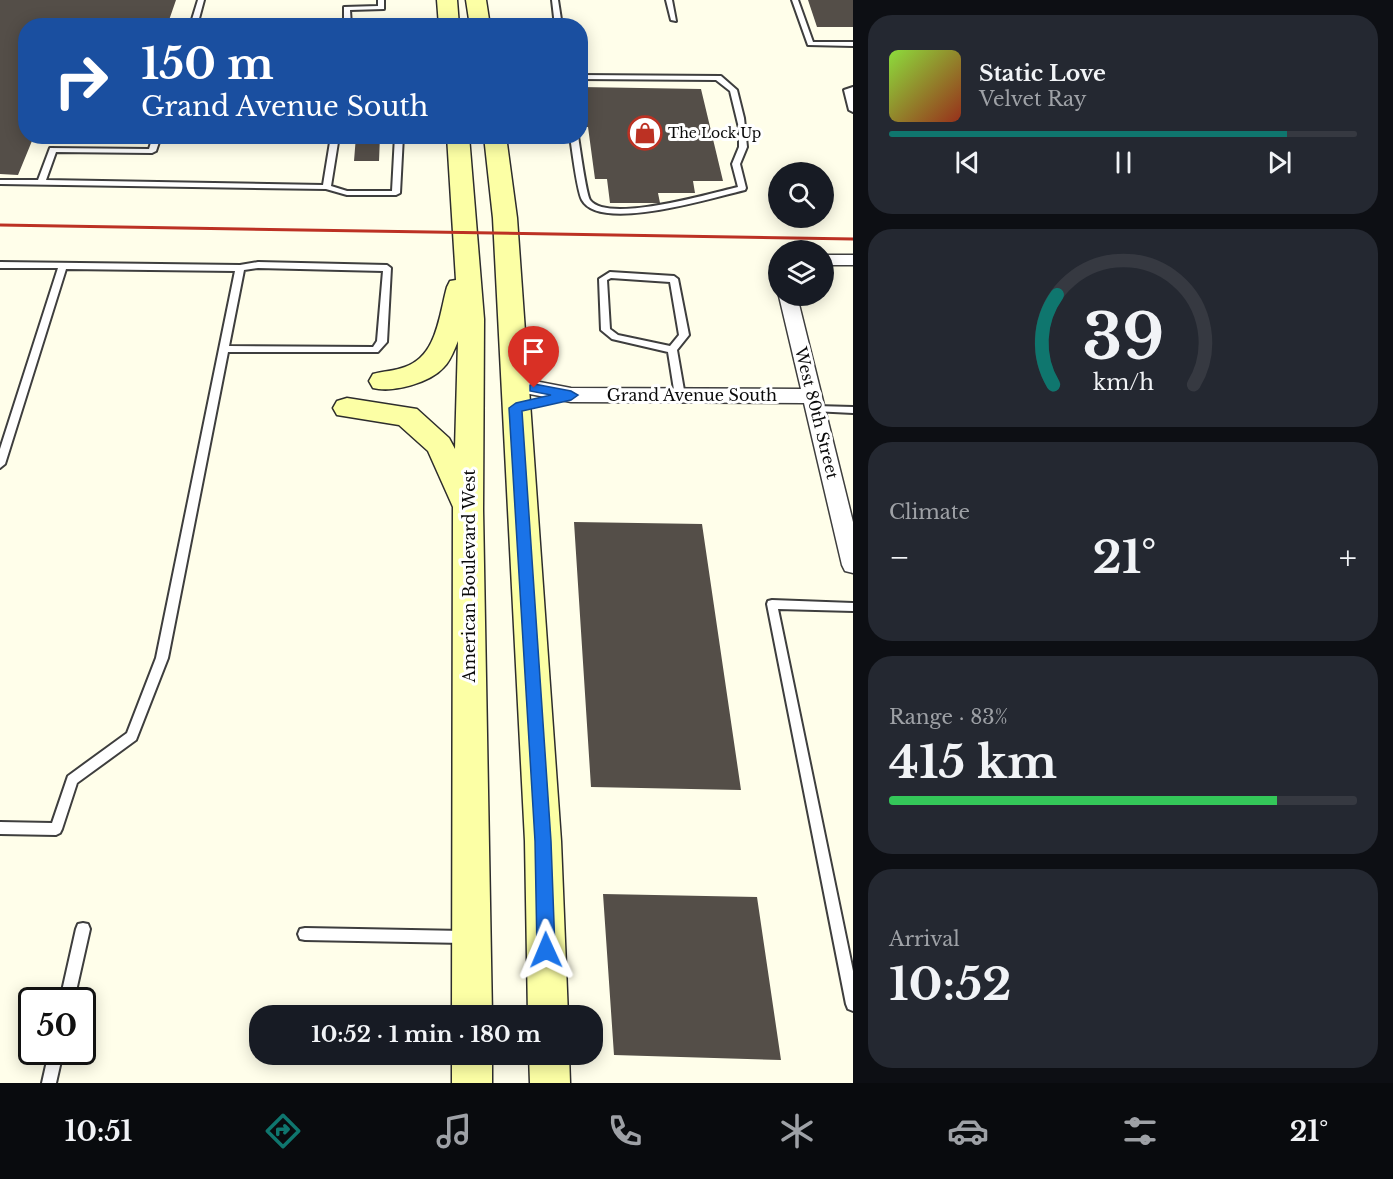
<!DOCTYPE html>
<meta charset="utf-8">
<style>
body{margin:0;font-family:"Libre Baskerville",serif;background:#242831;color:#f1f3f6;height:100vh;display:flex;flex-direction:column;font-size:22px;white-space:nowrap}
*{box-sizing:border-box;margin:0}
p{font-size:20px;color:#9ea1a6}
.icon{flex:none;width:33px;height:33px;fill:none;stroke:currentColor;stroke-width:2;stroke-linecap:round;stroke-linejoin:round}
.map{position:relative;flex:1;overflow:hidden}
.side{display:flex;flex-direction:column;gap:15px;padding:15px;background:#0d0f14;width:540px}
.side>*{flex:none}
.top-card{position:absolute;left:18px;top:18px;width:570px;height:126px;border-radius:24px;box-shadow:0 3px 15px #0003;background:#1a4fa0;color:#fff;overflow:hidden}
.fabs{position:absolute;left:768px;top:162px;display:grid;gap:12px}
.fabs a{display:grid;place-items:center;width:66px;height:66px;border-radius:50%;background:#171b24;box-shadow:0 3px 15px #0003;font-size:30px}
.speed{position:absolute;left:18px;top:987px;display:flex;gap:12px;font-size:30px;font-weight:700;text-align:center}
.speed>*{display:grid;place-content:center;width:78px;height:78px;border-radius:50%;background:#171b24;box-shadow:0 3px 15px #0003;line-height:1}
.speed .limit{border:3px solid #111;border-radius:9px;background:#fff;color:#111}
.pin{position:absolute;display:grid;place-items:center;width:51px;height:51px;color:#fff;margin:-62px -26px;border-radius:50% 50% 50% 0;rotate:-45deg;box-shadow:0 0 6px #0007}
.pin .icon{rotate:45deg}
.me{position:absolute;width:66px;margin:-33px;rotate:359deg;stroke-linejoin:round;filter:drop-shadow(0 0 4px #0008)}
.turn{display:flex;align-items:center;gap:21px;height:126px;padding:0 24px;font-size:27px}
.turn .icon{width:78px;height:78px;stroke-width:2.5}
.turn b{display:block;font-size:42px;line-height:51px}
.big{font-size:45px;font-weight:700;line-height:1.1}
.side .widget{flex:1;display:flex;flex-direction:column;justify-content:center;gap:9px;min-width:0;padding:0 21px;border-radius:24px;background:#242831}
.side .dial{align-items:center;gap:0}
.dial svg{height:156px;overflow:visible;fill:none;stroke:#363941;stroke-width:7;stroke-linecap:round;text-anchor:middle}
.dial text{fill:#f1f3f6;stroke:none}
.song{display:flex;align-items:center;gap:18px}
.cover{width:72px;height:72px;border-radius:9px;background:linear-gradient(135deg,hsl(90 70% 55%),hsl(10 70% 35%))}
.played{height:6px;border-radius:3px;background:linear-gradient(90deg,#0f766e 85%,#363941 85%)}
.keys{display:flex;justify-content:space-around;direction:ltr}
.heat{display:flex;justify-content:space-between;align-items:center;font-size:33px;direction:ltr}
.charge{height:9px;border-radius:4px;background:linear-gradient(90deg,#34c759 83%,#363941 0)}
.trip{position:absolute;left:249px;top:1005px;width:354px;height:60px;border-radius:24px;background:#171b24;box-shadow:0 3px 15px #0003;font-weight:700;line-height:60px;text-align:center}
.tab-bar{display:flex;height:96px;justify-content:space-around;align-items:center;background:#090b0e;color:#9ea1a6}
.tab-bar .icon{width:42px;height:42px}
.tab-bar .current{color:#0f766e}
.tab-bar b{font-size:27px;color:#f1f3f6}
main{display:flex;flex:1;min-height:0}
.map>svg:first-child{display:block}
.building{fill:#544e48}
.lines{fill:none;stroke-linecap:round;stroke-linejoin:round}
.service-casing{stroke:#3e3e3e;stroke-width:4}
.minor-casing{stroke:#3e3e3e;stroke-width:3}
.secondary-casing{stroke:#2d2d2d;stroke-width:3}
.service{fill:#fff;fill-rule:evenodd}
.minor{fill:#fff;fill-rule:evenodd}
.secondary{fill:#fcffa5;fill-rule:evenodd}
.rail{stroke:#bc3123;stroke-width:3}
.route{fill:#1a73e8;stroke:#114b97;stroke-width:1.5}
.labels{text-anchor:middle;dominant-baseline:central;stroke-width:6;stroke-linejoin:round;paint-order:stroke}
.far-poi-label{font-size:14px;fill:#0b0b0b;stroke:#fff;text-anchor:start}
.street-label{font-size:16px;fill:#0b0b0b;stroke:#fff}
</style>
<main>
<div class="map">
<svg width="853" height="1083" viewBox="0 0 853 1083">
<rect width="100%" height="100%" fill="#fffeea"/>
<!-- building -->
<path class="building" d="M0,0H176L167,26H26V136H34L18,175L0,174Z
M808,0H853V27H817Z
M580,87L701,89L723,181H693L695,193H658L660,203H610L607,179H595L588,127H580Z
M356,136H380L379,161H354Z
M574,522L702,524L741,790L591,787Z
M603,894L757,897L781,1060L614,1055Z"/>
<g class="lines">
<defs>
<path id="service" d="M198,0H204L197,26H190Z
M378,0H384V9L350,10L351,26H344V7L378,6Z
M552,0H558L562,26H555Z
M666,0H672L676,21L671,20Z
M792,0H798L813,42H853V46L808,45Z
M580,75L721,76L737,90L744,118L747,147L740,164L746,188L745,190C714,197 600,233 582,200C577,191 572,149 570,136H578C580,148 586,193 590,200C608,224 711,193 738,187L732,164L739,147V128L730,91L716,80L580,79Z
M853,87V112L849,110L844,90Z
M153,136H161L156,151L152,153L56,152L46,180L323,185L331,136H339L331,186L347,191H392L395,136H403L400,193L396,195H347L326,189L0,184V180H38L50,148L149,149Z
M0,262L240,265L258,262L387,265L391,268L387,342L378,352H228L168,658L136,740L77,783L62,829L60,833L56,835L0,834V822L52,823L68,776L127,733L156,658L235,271L66,269L5,464L0,468V449L58,268H0ZM258,268L383,271L377,341L373,347L229,346L244,270Z
M610,272L674,276L678,279L689,335L677,350L685,396L683,398L680,399L675,396L668,352L612,339L601,330L599,279ZM611,278L670,282L679,335L670,346L618,335L610,329L607,280Z
M816,406L853,407V413L813,411L811,409Z
M772,600L853,603V611L778,609L853,971V1011L848,1009L846,1004L767,604L768,601Z
M83,923L88,924L90,929L74,1000H60L76,929L78,924Z
M305,928L464,931L469,932L471,937L469,942L464,943L305,940L300,939L298,934L300,929Z
M49,1052H63L56,1083H42Z"/>
<path id="minor" d="M824,255H853V265H824Z
M779,296H797L853,522V573L845,571L842,565L804,403L571,402L514,391L507,389L505,384L507,379L514,377L571,388L801,389Z"/>
<path id="secondary" d="M437,0H457L459,26H439Z
M466,0H486L490,26H470Z
M447,136H469L484,319L483,510L492,1016H452L453,507L428,451L399,425L337,415L333,408L337,401L347,398L417,409L449,438L455,449L458,341C454,350 451,360 444,367C430,383 393,393 373,388L369,381L373,374C383,371 395,371 405,367C437,356 439,316 447,287L450,281L456,280Z
M484,136H506L517,218L561,841L568,1016H528L525,841L493,218Z
M452,1054H492V1083H452Z
M529,1054H569L570,1083H530Z"/>
</defs>
<!-- service casing -->
<use href="#service" class="service-casing"/>
<!-- minor casing -->
<use href="#minor" class="minor-casing"/>
<!-- secondary casing -->
<use href="#secondary" class="secondary-casing"/>
<!-- service -->
<use href="#service" class="service"/>
<!-- minor -->
<use href="#minor" class="minor"/>
<!-- secondary -->
<use href="#secondary" class="secondary"/>
<!-- rail -->
<path class="rail" d="M0,225L853,239"/>
</g>
<!-- route -->
<path class="route" d="M534,384L571,391L578,395L571,400L522,411L551,841L555,950L552,956L546,958L540,956L537,950L535,841L509,408L516,403L551,395L530,391V385Z"/>
<!-- icons -->
<defs>
<symbol id="shop-ring" viewBox="-11 -11 22 22"><circle r="9.5" fill="#fff" stroke="#bc3123" stroke-width="1.5"/><path d="M-5-2.5h2.3a2.7 3.5 0 0 1 5.4 0H5L5.5 6h-11ZM-1.5-2.5h3a1.5 2.3 0 0 0-3 0Z" fill="#bc3123"/></symbol>
</defs>
<g fill-rule="evenodd">
<use href="#shop-ring" x="626" y="114" width="38" height="38"/>
</g>
<g class="labels">
<!-- far-poi labels -->
<g class="far-poi-label">
<text x="668" y="133">The Lock Up</text>
</g>
<!-- street labels -->
<g class="street-label">
<text x="692" y="395">Grand Avenue South</text>
<text transform="translate(817 413) rotate(76)">West 80th Street</text>
<text transform="translate(469 576) rotate(-90)">American Boulevard West</text>
</g>
</g>
</svg>
<div class="fabs">
<a><svg class="icon" aria-label="search" viewBox="0 0 24 24"><circle cx="10" cy="10" r="6"/><path d="M15 15l6 6"/></svg></a>
<a><svg class="icon" aria-label="layers" viewBox="0 0 24 24"><path d="M12 4l9 5-9 5-9-5zM3 14l9 5 9-5"/></svg></a>
</div>
<div class="speed"><div class="limit">50</div></div>
<div class="pin" style="left:534px;top:388px;background:#d93025"><svg class="icon" aria-label="arrive" viewBox="0 0 24 24"><path d="M6 21V4h12l-3 4 3 4H6"/></svg></div>
<svg class="me" style="left:546px;top:950px" viewBox="-20 -20 40 40"><path d="M0-17L14 15 0 8-14 15z" fill="#1a73e8" stroke="#fff" stroke-width="4"/></svg>
<div class="trip">10:52 · 1 min · 180 m</div>
<div class="top-card">
<div class="turn"><svg class="icon" aria-label="right" viewBox="0 0 24 24"><path d="M7 20v-9h11M14 6l5 5-5 5"/></svg><div><b>150 m</b>Grand Avenue South</div></div>
</div>
</div>
<section class="side">
<div class="widget">
<div class="song"><i class="cover"></i><div><b>Static Love</b><p>Velvet Ray</p></div></div>
<div class="played"></div>
<div class="keys"><svg class="icon" aria-label="previous" viewBox="0 0 24 24"><path d="M18 5L8 12l10 7zM5 5v14"/></svg><svg class="icon" aria-label="pause" viewBox="0 0 24 24"><path d="M8 5v14M16 5v14"/></svg><svg class="icon" aria-label="next" viewBox="0 0 24 24"><path d="M6 5l10 7-10 7zM19 5v14"/></svg></div>
</div>
<div class="widget dial"><svg viewBox="0 0 100 80">
<path d="M14 69A42 42 0 1 1 86 69"/>
<path d="M14 69A42 42 0 0 1 16 23" stroke="#0f766e"/>
<text x="50" y="56" font-size="32" font-weight="700">39</text>
<text x="50" y="72" font-size="11">km/h</text>
</svg></div>
<div class="widget"><p>Climate</p>
<div class="heat"><a>−</a><b class="big">21°</b><a>+</a></div>
</div>
<div class="widget"><p>Range · 83%</p><b class="big">415 km</b><div class="charge"></div></div>
<div class="widget"><p>Arrival</p><b class="big">10:52</b></div>
</section>
</main>
<nav class="tab-bar">
<b>10:51</b>
<svg class="icon current" aria-label="directions" viewBox="0 0 24 24"><path d="M12 3l9 9-9 9-9-9zM9 14v-3h6M13 9l2 2-2 2"/></svg>
<svg class="icon" aria-label="music" viewBox="0 0 24 24"><path d="M9 18V5l10-2v13"/><circle cx="6" cy="18" r="3"/><circle cx="16" cy="16" r="3"/></svg>
<svg class="icon" aria-label="phone" viewBox="0 0 24 24"><path d="M5 4h4l2 5-3 2q2 4 5 5l2-3 5 2v4C11 20 4 13 5 4z"/></svg>
<svg class="icon" aria-label="climate" viewBox="0 0 24 24"><path d="M12 3v18M4 7l16 10M4 17L20 7"/></svg>
<svg class="icon" aria-label="car" viewBox="0 0 24 24"><path d="M5 17H2v-5l4-1 3-4h7l3 4 3 1v5h-3M9 17h6M6 11h13"/><circle cx="7" cy="17" r="2"/><circle cx="17" cy="17" r="2"/></svg>
<svg class="icon" aria-label="filters" viewBox="0 0 24 24"><path d="M4 7h16M4 17h16"/><circle cx="9" cy="7" r="2"/><circle cx="15" cy="17" r="2"/></svg>
<b>21°</b>
</nav>
